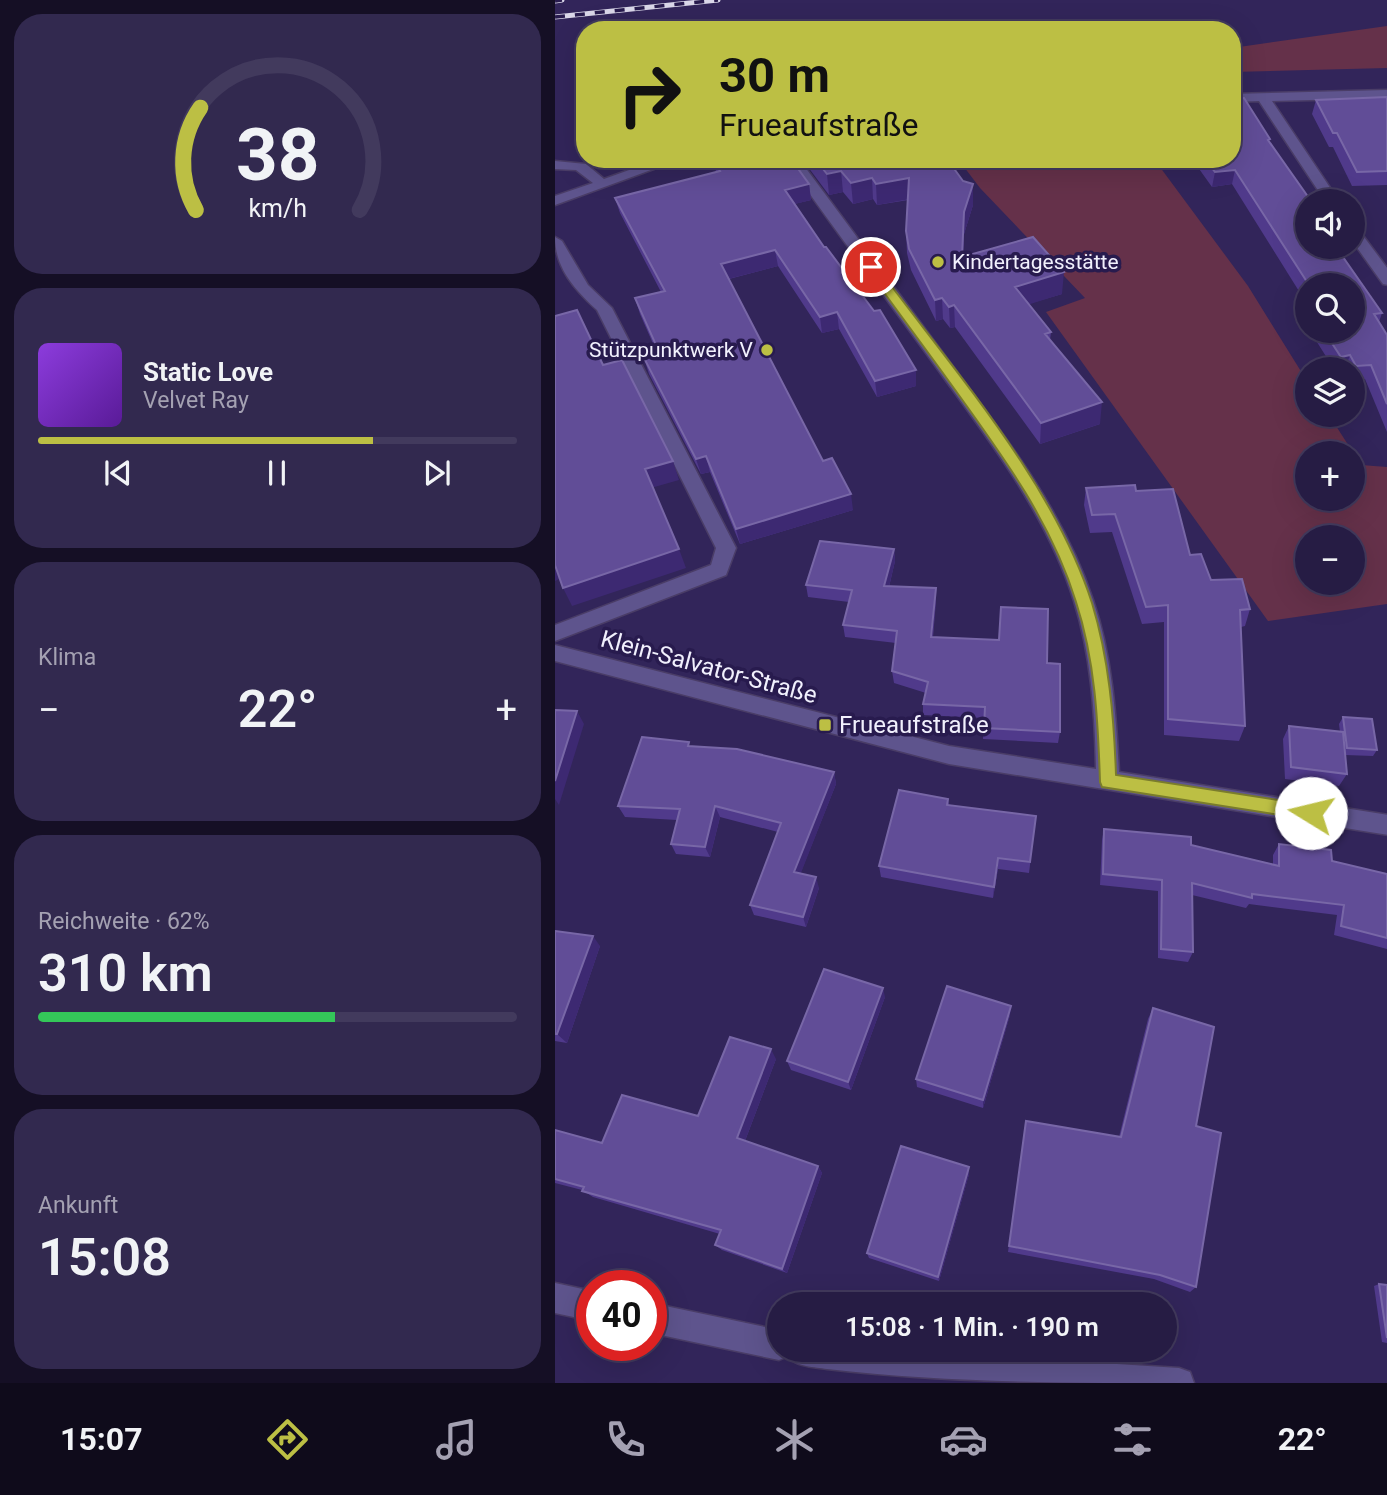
<!DOCTYPE html>
<html lang="de">
<meta charset="utf-8">
<style>
body{margin:0;font-family:Roboto,sans-serif;background:#32294f;color:#f1f3f6;height:100vh;display:flex;flex-direction:column;font-size:26px;white-space:nowrap}
*{box-sizing:border-box;margin:0}
p{font-size:23px;color:#a4a1b2}
.icon{flex:none;width:38px;height:38px;fill:none;stroke:currentColor;stroke-width:2;stroke-linecap:round;stroke-linejoin:round}
.map{position:relative;flex:1;overflow:hidden}
.panel{display:flex;flex-direction:column;gap:14px;padding:14px;background:#150f25;width:555px}
.panel>*{flex:none}
.banner{position:absolute;left:21px;top:21px;width:665px;height:147px;border-radius:28px;box-shadow:0 7px 28px #0002,0 0 0 2px #423a5d;background:#bcbf44;color:#111;overflow:hidden}
.tools{position:absolute;left:740px;top:189px;display:grid;gap:14px}
.tools a{display:grid;place-items:center;width:70px;height:70px;border-radius:50%;background:#261c44;box-shadow:0 7px 28px #0002,0 0 0 2px #423a5d;font-size:35px}
.speed{position:absolute;left:21px;top:1270px;display:flex;gap:14px;font-size:35px;font-weight:700;text-align:center}
.speed>*{display:grid;place-content:center;width:91px;height:91px;border-radius:50%;background:#261c44;box-shadow:0 7px 28px #0002,0 0 0 2px #423a5d;line-height:1}
.speed .limit{border:10px solid #d22;background:#fff;color:#111}
.pin{position:absolute;display:grid;place-items:center;width:60px;height:60px;color:#fff;margin:-30px;border:4px solid #fff;border-radius:50%;box-shadow:0 2px 7px #0007}
.me{position:absolute;width:77px;margin:-38px;rotate:279deg;stroke-linejoin:round;filter:drop-shadow(0 0 5px #0008)}
.turn{display:flex;align-items:center;gap:24px;height:147px;padding:0 28px;font-size:32px}
.turn .icon{width:91px;height:91px;stroke-width:2.5}
.turn b{display:block;font-size:49px;line-height:60px}
.big{font-size:52px;font-weight:600;line-height:1.1}
.panel .tile{flex:1;display:flex;flex-direction:column;justify-content:center;gap:10px;min-width:0;padding:0 24px;border-radius:28px;background:#32294f}
.panel .dial{align-items:center;gap:0}
.dial svg{height:182px;overflow:visible;fill:none;stroke:#423a5d;stroke-width:7;stroke-linecap:round;text-anchor:middle}
.dial text{fill:#f1f3f6;stroke:none}
.song{display:flex;align-items:center;gap:21px}
.cover{width:84px;height:84px;border-radius:10px;background:linear-gradient(135deg,hsl(270 70% 55%),hsl(270 70% 35%))}
.played{height:7px;border-radius:4px;background:linear-gradient(90deg,#bcbf44 70%,#423a5d 70%)}
.keys{display:flex;justify-content:space-around;direction:ltr}
.heat{display:flex;justify-content:space-between;align-items:center;font-size:38px;direction:ltr}
.charge{height:10px;border-radius:5px;background:linear-gradient(90deg,#34c759 62%,#423a5d 0)}
.trip{position:absolute;left:212px;top:1292px;width:410px;height:70px;border-radius:35px;background:#261c44;box-shadow:0 7px 28px #0002,0 0 0 2px #423a5d;font-weight:600;line-height:70px;text-align:center}
.menu{display:flex;height:112px;justify-content:space-around;align-items:center;background:#0f0b1b;color:#a4a1b2}
.menu .icon{width:49px;height:49px}
.menu .selected{color:#bcbf44}
.menu b{font-size:32px;color:#f1f3f6}
main{display:flex;flex:1;min-height:0}
.map>svg:first-child{display:block}
.green{fill:#65314a;fill-rule:evenodd}
.lines{fill:none;stroke-linecap:round;stroke-linejoin:round}
.minor-casing{stroke:#4a3d67;stroke-width:3}
.minor{fill:#5e548d;fill-rule:evenodd}
.rail-casing{stroke:#dad7e9;stroke-width:5}
.rail{stroke:#281b4e;stroke-width:3.5;stroke-dasharray:10;stroke-linecap:butt}
.wall{fill:#503a8b}
.shaded-wall{fill:#3d2972}
.building{fill:#614d97;stroke:#7867a7;stroke-width:2}
.route{fill:#bcbf44;stroke:#7a7c2c;stroke-width:2}
.poi-dot{fill:#bcbf44;stroke:#281b4e;stroke-width:2.5}
.labels{text-anchor:middle;dominant-baseline:central;stroke-width:7;stroke-linejoin:round;paint-order:stroke}
.far-poi-label{font-size:21px;fill:#f1f0fd;stroke:#281b4e;text-anchor:start}
.street-label{font-size:24px;fill:#f1f0fd;stroke:#281b4e}
.poi-label{font-size:24px;fill:#f1f0fd;stroke:#281b4e;text-anchor:start}
</style>
<main>
<section class="panel">
<div class="tile dial"><svg viewBox="0 0 100 80">
<path d="M14 69A42 42 0 1 1 86 69"/>
<path d="M14 69A42 42 0 0 1 16 24" stroke="#bcbf44"/>
<text x="50" y="56" font-size="32" font-weight="700">38</text>
<text x="50" y="72" font-size="11">km/h</text>
</svg></div>
<div class="tile">
<div class="song"><i class="cover"></i><div><b>Static Love</b><p>Velvet Ray</p></div></div>
<div class="played"></div>
<div class="keys"><svg class="icon" aria-label="previous" viewBox="0 0 24 24"><path d="M18 5L8 12l10 7zM5 5v14"/></svg><svg class="icon" aria-label="pause" viewBox="0 0 24 24"><path d="M8 5v14M16 5v14"/></svg><svg class="icon" aria-label="next" viewBox="0 0 24 24"><path d="M6 5l10 7-10 7zM19 5v14"/></svg></div>
</div>
<div class="tile"><p>Klima</p>
<div class="heat"><a>−</a><b class="big">22°</b><a>+</a></div>
</div>
<div class="tile"><p>Reichweite · 62%</p><b class="big">310 km</b><div class="charge"></div></div>
<div class="tile"><p>Ankunft</p><b class="big">15:08</b></div>
</section>
<div class="map">
<svg width="833" height="1383" viewBox="0 0 833 1383">
<rect width="100%" height="100%" fill="#32255a"/>
<!-- green -->
<path class="green" d="M832,26V68L677,72V48Z
M403,159H599L693,286L752,381V415H774L806,465L832,467V604L713,621L491,312L530,298L425,188ZM752,453H798V499H752ZM752,537H798V583H752Z"/>
<g class="lines">
<defs>
<path id="minor" d="M833,90V98L717,101L784,201H770L704,101L677,102V94Z
M105,159H126L0,205V196L38,183L21,170L0,169V161L31,164L49,179Z
M230,159H244C294,226 343,293 393,360C449,435 508,510 538,600C557,655 561,714 564,772L833,815V835L394,764L0,661V645L394,746L541,769C540,713 536,655 519,601C493,518 440,448 389,378C336,305 282,233 230,159Z
M798,228L803,229L833,269V285L828,284L798,242Z
M0,237L7,241L33,285L57,308L181,548L171,575L0,641V625L156,565L161,548L42,310C20,290 0,268 0,237Z
M0,1283L37,1291V1321L0,1313Z
M96,1303L224,1330V1349H332L624,1368L635,1372L639,1383C517,1383 392,1383 272,1369C260,1367 241,1367 233,1356L224,1360L96,1333Z"/>
</defs>
<!-- minor casing -->
<use href="#minor" class="minor-casing"/>
<!-- minor -->
<use href="#minor" class="minor"/>
<defs>
<path id="rail" d="M0,1L7,0
M0,17L163,0"/>
</defs>
<!-- rail casing -->
<use href="#rail" class="rail-casing"/>
<!-- rail -->
<use href="#rail" class="rail"/>
</g>
<!-- wall -->
<path class="wall" d="M832,97V185L797,186L778,147H774L757,114L761,100Z
M689,98L715,139L714,142L756,201H752V247H781L827,313L824,322L832,335V432L810,379L798,381V369H779L760,339L763,331H798V285H752V304L677,184L657,187L637,159H677V99Z
M247,159H392L408,181L418,184V205L409,234L408,257L507,294L473,304L496,332L495,340L545,424L485,444L400,327L395,328L388,319L381,321L356,270L352,253L351,231L353,200L322,205L318,199L298,204L288,192L274,195Z
M159,160L254,184L256,200L239,204L269,247L361,370V386L322,397L284,329L267,333L223,266L174,279L268,461L298,510L185,544L155,472L146,474L94,374L89,358L103,355L85,314L80,298L106,292L65,213L60,198L161,172Z
M531,488L581,491L656,580L695,609L690,626L686,627L690,726L684,741L609,735V622L587,624L557,532L535,533L529,505Z
M339,549L340,561L334,587L381,601L378,637L492,663L505,732L503,743L428,739L429,718L368,715V704L371,693L339,683L337,671L341,643L290,637L288,625L294,602L253,597L251,585Z
M788,717L822,750L818,756L790,755L792,774L784,786L730,779L728,739L734,726L785,732L784,724Z
M136,746L279,772L281,784L245,874L264,888L251,927L199,915L195,905L223,832L165,817L155,857L121,854L116,844L122,820L70,817L63,806Z
M393,799L394,805L481,816L474,873L443,869L438,898L326,877L324,866Z
M549,829L636,845L718,864V855L724,844L777,861L832,874V949L779,935L782,915L694,904L691,908L637,895L638,952L633,962L603,958V891L545,885L547,840Z
M0,931L45,946L12,1043L0,1041Z
M330,997L296,1090L236,1070L232,1061Z
M598,1008L641,1126V1287L635,1292L599,1279L453,1252L471,1121L564,1137L593,1019Z
M455,1015L428,1108L362,1087L361,1079Z
M221,1059L190,1141L263,1166L267,1173L232,1273L167,1250L160,1245L165,1234L38,1197L27,1190L0,1183V1130L47,1143L143,1116Z
M414,1174L384,1281L314,1258L312,1253Z
M824,1284L832,1285V1343L827,1342L819,1286Z"/>
<!-- shaded-wall -->
<path class="shaded-wall" d="M680,170L677,184L657,187L660,172Z
M286,171L288,192L274,195L272,174Z
M317,178L318,199L298,204L296,183Z
M354,178L355,199L322,205L321,184Z
M254,184L256,200L232,206L230,190Z
M418,184V205L409,234L407,278L409,212Z
M220,250L223,266L169,280L166,264Z
M509,272L507,294L459,309L460,287Z
M387,298L388,319L381,321L380,300Z
M399,305L400,327L395,328L394,307Z
M282,312L284,329L267,333L265,317Z
M795,355L790,369H781L786,357Z
M361,370V386L322,397L320,381Z
M547,402L545,424L485,444L486,423Z
M151,456L155,472L146,474L141,459Z
M118,461L124,480L96,488L90,469Z
M296,494L298,510L185,544L181,529Z
M124,549L131,568L17,606L8,588Z
M339,549L340,561L331,599L329,586Z
M0,564L7,578L0,581Z
M381,588V601L376,649V637Z
M22,711L29,724L4,805L0,799V781Z
M279,772L281,784L242,883L239,872Z
M160,806L165,817L155,857L150,847Z
M443,858V869L438,898L439,887Z
M261,877L264,888L251,927L248,917Z
M38,936L45,946L12,1043L2,1034Z
M328,988L330,997L296,1090L293,1082Z
M456,1006L455,1015L428,1108V1100Z
M216,1049L221,1059L188,1146L182,1138Z
M263,1166L267,1173L232,1273L227,1269Z
M414,1167V1174L384,1281L383,1277Z"/>
<!-- building -->
<path class="building" d="M832,97V171L802,172L782,133H778L761,100Z
M689,98L715,139L713,140L756,201H752V247H781L827,313L819,314L832,335V404L816,365L801,366L795,355L786,357L769,331H798V285H754L680,170L660,172L650,159H677V99Z
M164,159H236L254,184L230,190L269,247H271L319,311L325,310L361,370L320,381L282,312L265,317L220,250L166,264L268,461L277,458L296,494L181,529L151,456L141,459L89,358L105,354L80,298L110,291L60,198L165,171L159,160Z
M260,159H392L408,181L418,184L409,212L407,257L478,237L509,272L460,287L496,332L490,334L547,402L486,423L399,305L394,307L387,298L380,300L354,249L351,231L354,178L321,184L317,178L296,183L286,171L272,174Z
M22,310L48,365L67,360L118,461L90,469L124,549L8,588L0,565V316Z
M580,485L581,491L618,489L635,555L646,554L656,580L687,579L695,609L685,610L690,726L613,719V605L591,607L560,514L537,515L531,488Z
M265,541L339,549L329,586L381,588L376,637L444,640L446,607L493,609L492,663L505,664V732L429,728L430,707L368,704L373,682L337,671L342,631L288,625L297,590L251,585Z
M0,710L22,711L0,781Z
M788,717L817,719L822,750L792,748Z
M734,726L788,732L792,774L736,767Z
M87,737L134,742L133,746L182,749L279,772L239,872L261,877L248,917L195,905L226,823L160,806L150,847L116,844L125,809L63,806Z
M344,790L393,799L392,805L481,816L475,862L443,858L439,887L324,866Z
M549,829L636,837V845L724,866V844L776,850L777,861L832,874V938L786,926L789,905L697,894V898L637,883L638,952L606,949L607,880L548,874Z
M0,931L38,936L2,1034H0Z
M269,969L328,988L293,1082L232,1061Z
M392,986L456,1006L428,1100L361,1079Z
M598,1008L659,1027L641,1126L666,1133L641,1287L605,1275L454,1246L471,1121L566,1137Z
M175,1037L216,1049L182,1138L263,1166L227,1269L160,1245L166,1230L27,1191L29,1187L0,1179V1130L47,1143L67,1095L143,1116Z
M346,1146L414,1167L383,1277L312,1253Z
M824,1284L832,1285V1338Z"/>
<!-- route -->
<path class="route" d="M312,264H320C395,366 498,481 537,603C554,659 559,717 561,775L756,805L762,807L765,813L762,818L756,820L547,787L545,782C543,721 540,660 521,602C497,524 450,459 403,394C373,352 342,311 312,269Z"/>
<!-- markers -->
<g class="poi-dot">
<circle cx="383" cy="262" r="7"/>
<circle cx="212" cy="350" r="7"/>
<rect x="263" y="718" width="14" height="14" rx="3.5"/>
</g>
<g class="labels">
<!-- far-poi labels -->
<g class="far-poi-label">
<text x="397" y="262">Kindertagesstätte</text>
<text x="198" y="350" text-anchor="end">Stützpunktwerk V</text>
</g>
<!-- street labels -->
<g class="street-label">
<text transform="translate(154 667) rotate(15)">Klein-Salvator-Straße</text>
</g>
<!-- poi labels -->
<g class="poi-label">
<text x="284" y="725">Frueaufstraße</text>
</g>
</g>
</svg>
<div class="tools">
<a><svg class="icon" aria-label="sound" viewBox="0 0 24 24"><path d="M4 9h4l5-4v14l-5-4H4zM17 9q2 3 0 6"/></svg></a>
<a><svg class="icon" aria-label="search" viewBox="0 0 24 24"><circle cx="10" cy="10" r="6"/><path d="M15 15l6 6"/></svg></a>
<a><svg class="icon" aria-label="layers" viewBox="0 0 24 24"><path d="M12 4l9 5-9 5-9-5zM3 14l9 5 9-5"/></svg></a>
<a>+</a>
<a>−</a>
</div>
<div class="speed"><div class="limit">40</div></div>
<div class="pin" style="left:316px;top:267px;background:#d93025"><svg class="icon" aria-label="arrive" viewBox="0 0 24 24"><path d="M6 21V4h12l-3 4 3 4H6"/></svg></div>
<svg class="me" style="left:756px;top:813px" viewBox="-20 -20 40 40"><circle r="19" fill="#fff"/><path d="M0-13L10 11 0 6-10 11z" fill="#bcbf44"/></svg>
<div class="trip">15:08 · 1 Min. · 190 m</div>
<div class="banner">
<div class="turn"><svg class="icon" aria-label="right" viewBox="0 0 24 24"><path d="M7 20v-9h11M14 6l5 5-5 5"/></svg><div><b>30 m</b>Frueaufstraße</div></div>
</div>
</div>
</main>
<nav class="menu">
<b>15:07</b>
<svg class="icon selected" aria-label="directions" viewBox="0 0 24 24"><path d="M12 3l9 9-9 9-9-9zM9 14v-3h6M13 9l2 2-2 2"/></svg>
<svg class="icon" aria-label="music" viewBox="0 0 24 24"><path d="M9 18V5l10-2v13"/><circle cx="6" cy="18" r="3"/><circle cx="16" cy="16" r="3"/></svg>
<svg class="icon" aria-label="phone" viewBox="0 0 24 24"><path d="M5 4h4l2 5-3 2q2 4 5 5l2-3 5 2v4C11 20 4 13 5 4z"/></svg>
<svg class="icon" aria-label="climate" viewBox="0 0 24 24"><path d="M12 3v18M4 7l16 10M4 17L20 7"/></svg>
<svg class="icon" aria-label="car" viewBox="0 0 24 24"><path d="M5 17H2v-5l4-1 3-4h7l3 4 3 1v5h-3M9 17h6M6 11h13"/><circle cx="7" cy="17" r="2"/><circle cx="17" cy="17" r="2"/></svg>
<svg class="icon" aria-label="filters" viewBox="0 0 24 24"><path d="M4 7h16M4 17h16"/><circle cx="9" cy="7" r="2"/><circle cx="15" cy="17" r="2"/></svg>
<b>22°</b>
</nav>
